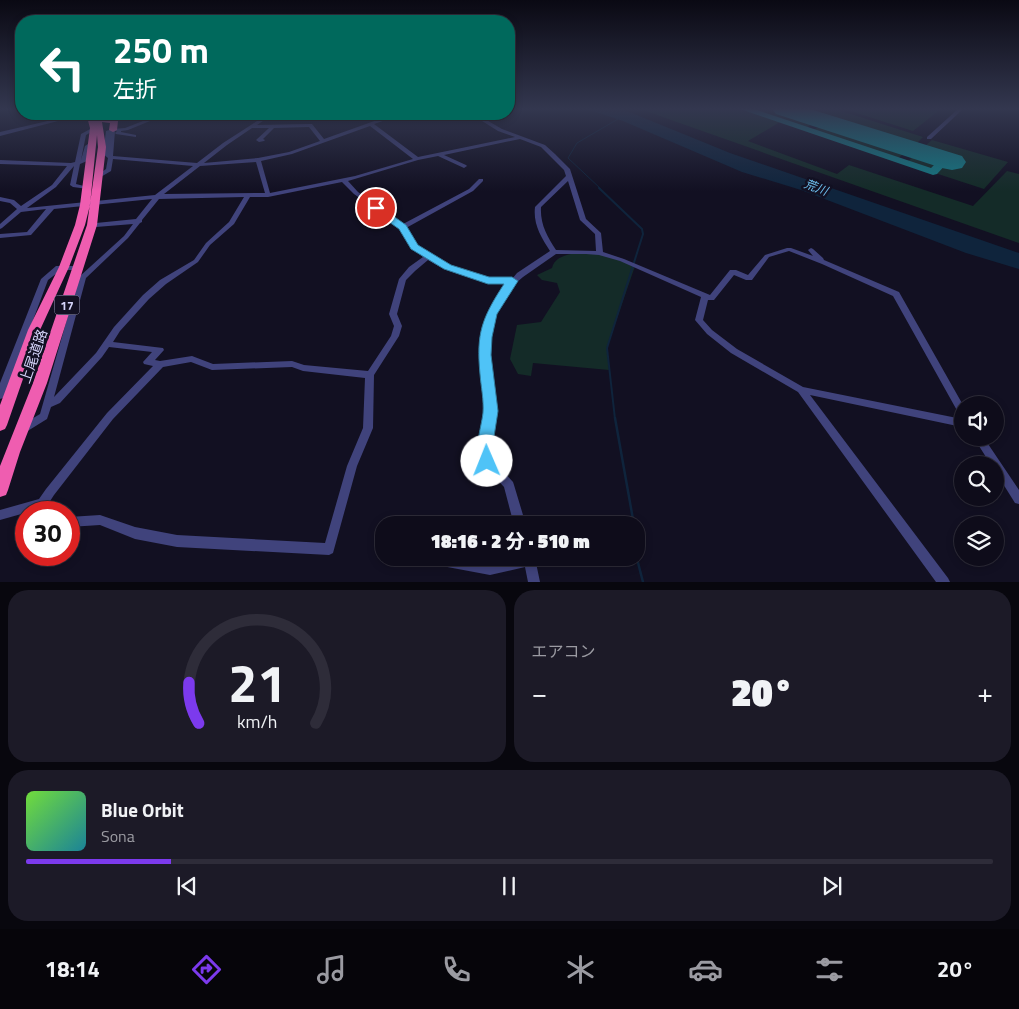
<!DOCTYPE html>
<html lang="ja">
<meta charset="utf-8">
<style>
body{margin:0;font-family:"Titillium Web","Noto Sans JP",sans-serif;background:#1c1a27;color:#f1f3f6;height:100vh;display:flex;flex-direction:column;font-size:19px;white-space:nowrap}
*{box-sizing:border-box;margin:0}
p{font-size:16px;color:#9b9ba2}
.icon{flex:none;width:28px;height:28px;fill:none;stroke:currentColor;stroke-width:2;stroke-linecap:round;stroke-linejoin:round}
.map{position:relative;height:582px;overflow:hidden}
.sheet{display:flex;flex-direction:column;gap:8px;padding:8px;background:#08070e;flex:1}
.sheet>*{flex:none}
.banner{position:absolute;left:15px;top:15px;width:500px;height:105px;border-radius:20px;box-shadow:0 2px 8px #0003,0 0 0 1px #2e2c39;background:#00695c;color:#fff;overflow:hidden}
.controls{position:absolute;left:954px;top:396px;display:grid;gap:10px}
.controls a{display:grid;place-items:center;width:50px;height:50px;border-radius:50%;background:#0e0c1a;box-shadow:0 2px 8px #0003,0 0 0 1px #2e2c39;font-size:25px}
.speed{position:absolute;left:15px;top:501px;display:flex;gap:10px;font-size:25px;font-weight:700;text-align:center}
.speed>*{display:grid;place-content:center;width:65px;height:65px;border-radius:50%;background:#0e0c1a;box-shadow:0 2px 8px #0003,0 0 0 1px #2e2c39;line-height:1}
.speed .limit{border:8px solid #d22;background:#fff;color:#111}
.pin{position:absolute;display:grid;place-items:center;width:42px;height:42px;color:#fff;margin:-21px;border:2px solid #fff;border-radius:50%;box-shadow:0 1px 5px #0007}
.me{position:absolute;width:55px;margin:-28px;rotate:359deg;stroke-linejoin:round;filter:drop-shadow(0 0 4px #0008)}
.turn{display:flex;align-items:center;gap:18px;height:105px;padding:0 15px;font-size:22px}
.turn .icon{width:65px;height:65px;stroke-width:2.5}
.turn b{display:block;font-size:35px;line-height:42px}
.big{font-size:38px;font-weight:800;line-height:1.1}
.sheet .card{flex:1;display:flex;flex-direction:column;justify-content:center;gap:8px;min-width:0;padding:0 18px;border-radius:20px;background:#1c1a27}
.sheet .dial{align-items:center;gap:0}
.dial svg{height:130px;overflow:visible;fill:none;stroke:#2e2c39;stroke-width:7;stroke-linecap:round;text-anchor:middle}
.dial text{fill:#f1f3f6;stroke:none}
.song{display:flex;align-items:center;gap:15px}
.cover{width:60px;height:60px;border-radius:8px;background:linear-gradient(135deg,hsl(100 70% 55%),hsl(190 70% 35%))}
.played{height:5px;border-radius:2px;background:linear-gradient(90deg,#7c3aed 15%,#2e2c39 15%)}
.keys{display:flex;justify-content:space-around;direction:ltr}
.heat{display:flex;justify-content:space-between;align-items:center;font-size:28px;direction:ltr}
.sheet .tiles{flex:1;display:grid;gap:8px;grid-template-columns:1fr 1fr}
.card:last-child{grid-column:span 2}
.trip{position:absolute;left:375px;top:516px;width:270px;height:50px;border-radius:20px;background:#0e0c1a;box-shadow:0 2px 8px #0003,0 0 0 1px #2e2c39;font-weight:800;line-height:50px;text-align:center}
.menu{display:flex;height:80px;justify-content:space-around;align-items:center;background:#06050a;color:#9b9ba2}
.menu .icon{width:35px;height:35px}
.menu .selected{color:#7c3aed}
.menu b{font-size:22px;color:#f1f3f6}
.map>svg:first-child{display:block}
.green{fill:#142b28}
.water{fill:#0f243c}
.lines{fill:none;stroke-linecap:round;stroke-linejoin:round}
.stream-far2{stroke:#0f243c;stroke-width:1}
.stream-far1{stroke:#0f243c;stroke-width:2}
.stream{stroke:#0f243c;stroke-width:2.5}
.taxiway{fill:#147a84;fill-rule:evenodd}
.runway{fill:#147a84;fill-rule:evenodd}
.minor{fill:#40437c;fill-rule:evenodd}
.highway{fill:#ef5db0;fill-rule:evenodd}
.route{fill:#4fc3f7;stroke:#337fa1}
.labels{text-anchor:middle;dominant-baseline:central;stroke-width:5;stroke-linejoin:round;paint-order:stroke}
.far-water-label{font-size:12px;font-style:italic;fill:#6ec0f0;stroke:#121022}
.shield{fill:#121022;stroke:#9b9aba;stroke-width:1}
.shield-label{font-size:12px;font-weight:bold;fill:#d6d5fb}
.street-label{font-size:14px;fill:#d6d5fb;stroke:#121022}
</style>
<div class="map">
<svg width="1019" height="582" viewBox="0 0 1019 582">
<rect width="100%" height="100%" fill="#121022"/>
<!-- green -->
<path class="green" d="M640,109H740L780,122L748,141L837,174L849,165L973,206L1007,171L1019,174V243Z
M749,109H775L815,122L806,128Z
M793,109H835L923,137L913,147Z
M844,109H941L913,131Z
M823,125L906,152L898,158L813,130Z
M932,140L1008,162L984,189L935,173L946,164L951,165L956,160L920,150Z
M915,155L939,162L931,169L907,162Z
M583,252L600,253L635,266L607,348L609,370L533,363L531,376L518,374L510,359L517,325L541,322L560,292L557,283L542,280L537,275L552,268C555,255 571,254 583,252Z"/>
<!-- water -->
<path class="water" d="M587,109H622L730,153L1019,253V269L966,253L801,190L742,172L623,121Z"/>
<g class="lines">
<!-- stream-far2 -->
<path class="stream-far2" d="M601,189L568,158L577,143L618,119"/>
<!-- stream-far1 -->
<path class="stream-far1" d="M599,188L642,229L643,234L607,348L615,419"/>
<!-- stream -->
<path class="stream" d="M615,418L634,525
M636,555L643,582"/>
<!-- taxiway -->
<path class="taxiway" d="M740,109H754L931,168L941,158H949L950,160L937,174L933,175Z"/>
<!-- runway -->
<path class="runway" d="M772,109H810L962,156L966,162L962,168L952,170L942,168L776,114Z"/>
<!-- minor -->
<path class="minor" d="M958,109H963L931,139H927V137Z
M78,114H85L0,136V132Z
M161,114H167L128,130L121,131V132L136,135V137L116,134L115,133L117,131H115L113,156L197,163L223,143L268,114H273L257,125L310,124H312L324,139L394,114H400V115L374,124L418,157L515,137L498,131L471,114H476L502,129L545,145L555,154L570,169L586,219L601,233L603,252L624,259L710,295L730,270H736L748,275L765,255L787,248H791L813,256L808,250L811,248L813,249L823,258L824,260L899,292L963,405L962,415L959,414L893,296L822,264L789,251L769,257L752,280H746L734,275L714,300H708L703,320L712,330L737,349L803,387L962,419V427L810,395L948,578L950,582H936L798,392L731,353L707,334L695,320L701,297L620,261L599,255L586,254H556L523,277L509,289L495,314L490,337L489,355L495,411L490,443L492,459L513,482L514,485L526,525H514L504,487L483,464C476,447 485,429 485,411C486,404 484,395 483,388C481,357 478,330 494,302C498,295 501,288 507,283C479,281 452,275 428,260L415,271L406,280L397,314L402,326L399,336L374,375L373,428L357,466L333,553L329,555L177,547L135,539L100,525L69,527V517L100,515L135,527L177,535L325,543L347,466L363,428L365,378L303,371L292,367L212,370L191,362L163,367L113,419L54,495L43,512H32V511L0,520V510L39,499L46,489L107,413L153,366L144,364L143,362L152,352L109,347L102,357L60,403L51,407L47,419L26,432L23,433L20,432L18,429L20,426L40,414L79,277L124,236L133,224L96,227L93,225L96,223L136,219L152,199L54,209L31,235L0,238V234L27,232L46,209L21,212L2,228L0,229V224L17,209L10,203L0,201V197L14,200L21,206L52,185L67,166L0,164V160L71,163L75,162L81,134L94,127L96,128V129L86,135L81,160L85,146L88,144L91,146L87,161L80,164L76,184L88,187V189L73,187L70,185L74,166L56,187L27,208L155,195L193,166L113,159L111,171L99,178L96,176L106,169L108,158L103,154L106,131L113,129L125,128ZM370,126L413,159L355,176L270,193L261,161L292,154ZM309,127L320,141L289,152L258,158L204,163L227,145L252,128H269L256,140L259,142L264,141L265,140L263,139L274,128ZM520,139L541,147L564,170L566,176L535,207C533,224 541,237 550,251L517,273L512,279C479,277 440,270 416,244C412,240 409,233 406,228L473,191L483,181V179H479L469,189L403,224L358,192L348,181L418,160L438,156L464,168L467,166L466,165L444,155ZM256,162L265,193L164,194L200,166ZM568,181L580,220L595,234L596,251L556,250C547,236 540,224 541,207ZM342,182L354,194L396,224L411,247L423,257L409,267L399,279L389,314L394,326L391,336L368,371L304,365L292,361L213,364L192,356L160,361L155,360L164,350L163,348L113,342L120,331L149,299L166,284L198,262L210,245L234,224L250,197H268ZM244,197L229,222L206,243L194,260L160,280L143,295L114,327L96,353L54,397L86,278L128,238L140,223L142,222V220L159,199Z
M56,266H79L83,268L79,270H61L48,280L5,395L3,398L0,399V383L41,279Z
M974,438H984L1019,490V504L1015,503L995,471V465H991Z
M437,558H460L490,563L515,558H535L540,582H528L525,567L490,575L442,566L438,564L436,560Z"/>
<!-- highway -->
<path class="highway" d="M93,114H99L100,117L118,121L117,130L113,132L109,130L110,123L102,122L106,147L97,225L47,383L20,452L8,490L6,495L0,497V466L33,383L87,225L98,147L97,135L90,205L85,225L69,267L40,330L7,425L5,429L0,431V405L28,330L59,267L75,225L80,205L90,128L87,117L93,115Z"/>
</g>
<!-- sky -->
<linearGradient id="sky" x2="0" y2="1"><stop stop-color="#0a0913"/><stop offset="0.57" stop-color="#33374f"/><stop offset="1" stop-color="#33374f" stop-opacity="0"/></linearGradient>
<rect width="1019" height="191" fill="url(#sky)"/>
<!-- route -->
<path class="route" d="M372,206H379L406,225L418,245L451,265L489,277H512L518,281L497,314L492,337L491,355L498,411L493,443L495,461L492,466L487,468L481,466C473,449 481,430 483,413C484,400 481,387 480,374C476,333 482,318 504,284H488L444,269L411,249L399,229L372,210Z"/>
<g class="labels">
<!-- far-water labels -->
<g class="far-water-label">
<text transform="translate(816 187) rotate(21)">荒川</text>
</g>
<!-- shield labels -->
<rect class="shield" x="54.5" y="295.5" width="25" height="19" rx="4"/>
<g class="shield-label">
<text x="67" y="305">17</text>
</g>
<!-- street labels -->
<g class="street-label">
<text transform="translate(33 356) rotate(-71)">上尾道路</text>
</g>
</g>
</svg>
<div class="controls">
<a><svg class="icon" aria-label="sound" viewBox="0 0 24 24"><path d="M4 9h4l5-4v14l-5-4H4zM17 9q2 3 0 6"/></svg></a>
<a><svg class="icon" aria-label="search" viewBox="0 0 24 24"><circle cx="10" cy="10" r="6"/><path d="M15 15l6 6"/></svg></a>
<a><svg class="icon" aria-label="layers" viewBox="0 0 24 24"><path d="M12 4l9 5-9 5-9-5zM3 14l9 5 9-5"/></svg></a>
</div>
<div class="speed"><div class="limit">30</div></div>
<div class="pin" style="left:376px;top:208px;background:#d93025"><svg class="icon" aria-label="arrive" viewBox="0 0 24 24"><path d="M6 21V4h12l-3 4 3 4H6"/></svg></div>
<svg class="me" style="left:487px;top:461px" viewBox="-20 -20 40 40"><circle r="19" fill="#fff"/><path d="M0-13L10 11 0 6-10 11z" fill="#4fc3f7"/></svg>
<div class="trip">18:16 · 2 分 · 510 m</div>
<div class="banner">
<div class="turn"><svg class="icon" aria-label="left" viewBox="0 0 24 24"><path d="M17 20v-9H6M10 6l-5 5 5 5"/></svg><div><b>250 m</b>左折</div></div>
</div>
</div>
<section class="sheet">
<div class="tiles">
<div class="card dial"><svg viewBox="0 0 100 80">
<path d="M14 69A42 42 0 1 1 86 69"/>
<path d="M14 69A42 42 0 0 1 8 44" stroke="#7c3aed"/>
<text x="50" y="56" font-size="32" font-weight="700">21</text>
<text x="50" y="72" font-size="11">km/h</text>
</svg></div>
<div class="card"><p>エアコン</p>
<div class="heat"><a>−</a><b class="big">20°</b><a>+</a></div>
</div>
<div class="card">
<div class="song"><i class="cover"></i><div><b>Blue Orbit</b><p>Sona</p></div></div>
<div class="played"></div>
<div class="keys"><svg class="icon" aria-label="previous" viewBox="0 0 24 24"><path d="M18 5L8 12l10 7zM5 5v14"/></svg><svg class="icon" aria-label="pause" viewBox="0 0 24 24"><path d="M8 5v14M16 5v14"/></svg><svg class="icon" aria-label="next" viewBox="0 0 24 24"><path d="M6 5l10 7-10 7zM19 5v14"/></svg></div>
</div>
</div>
</section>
<nav class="menu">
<b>18:14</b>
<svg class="icon selected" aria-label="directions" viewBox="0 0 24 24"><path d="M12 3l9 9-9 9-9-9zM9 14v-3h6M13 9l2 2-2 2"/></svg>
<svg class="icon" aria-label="music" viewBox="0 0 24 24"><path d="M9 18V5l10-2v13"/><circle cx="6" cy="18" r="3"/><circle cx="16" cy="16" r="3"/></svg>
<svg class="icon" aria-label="phone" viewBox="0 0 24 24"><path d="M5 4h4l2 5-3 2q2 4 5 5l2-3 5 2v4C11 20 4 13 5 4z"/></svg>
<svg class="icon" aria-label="climate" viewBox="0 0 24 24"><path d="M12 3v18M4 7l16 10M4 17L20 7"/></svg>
<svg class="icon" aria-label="car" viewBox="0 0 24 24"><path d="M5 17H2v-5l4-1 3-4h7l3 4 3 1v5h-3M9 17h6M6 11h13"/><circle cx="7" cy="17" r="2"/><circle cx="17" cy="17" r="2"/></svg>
<svg class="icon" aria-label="filters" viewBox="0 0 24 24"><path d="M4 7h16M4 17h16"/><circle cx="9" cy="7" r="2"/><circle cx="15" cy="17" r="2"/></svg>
<b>20°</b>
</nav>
